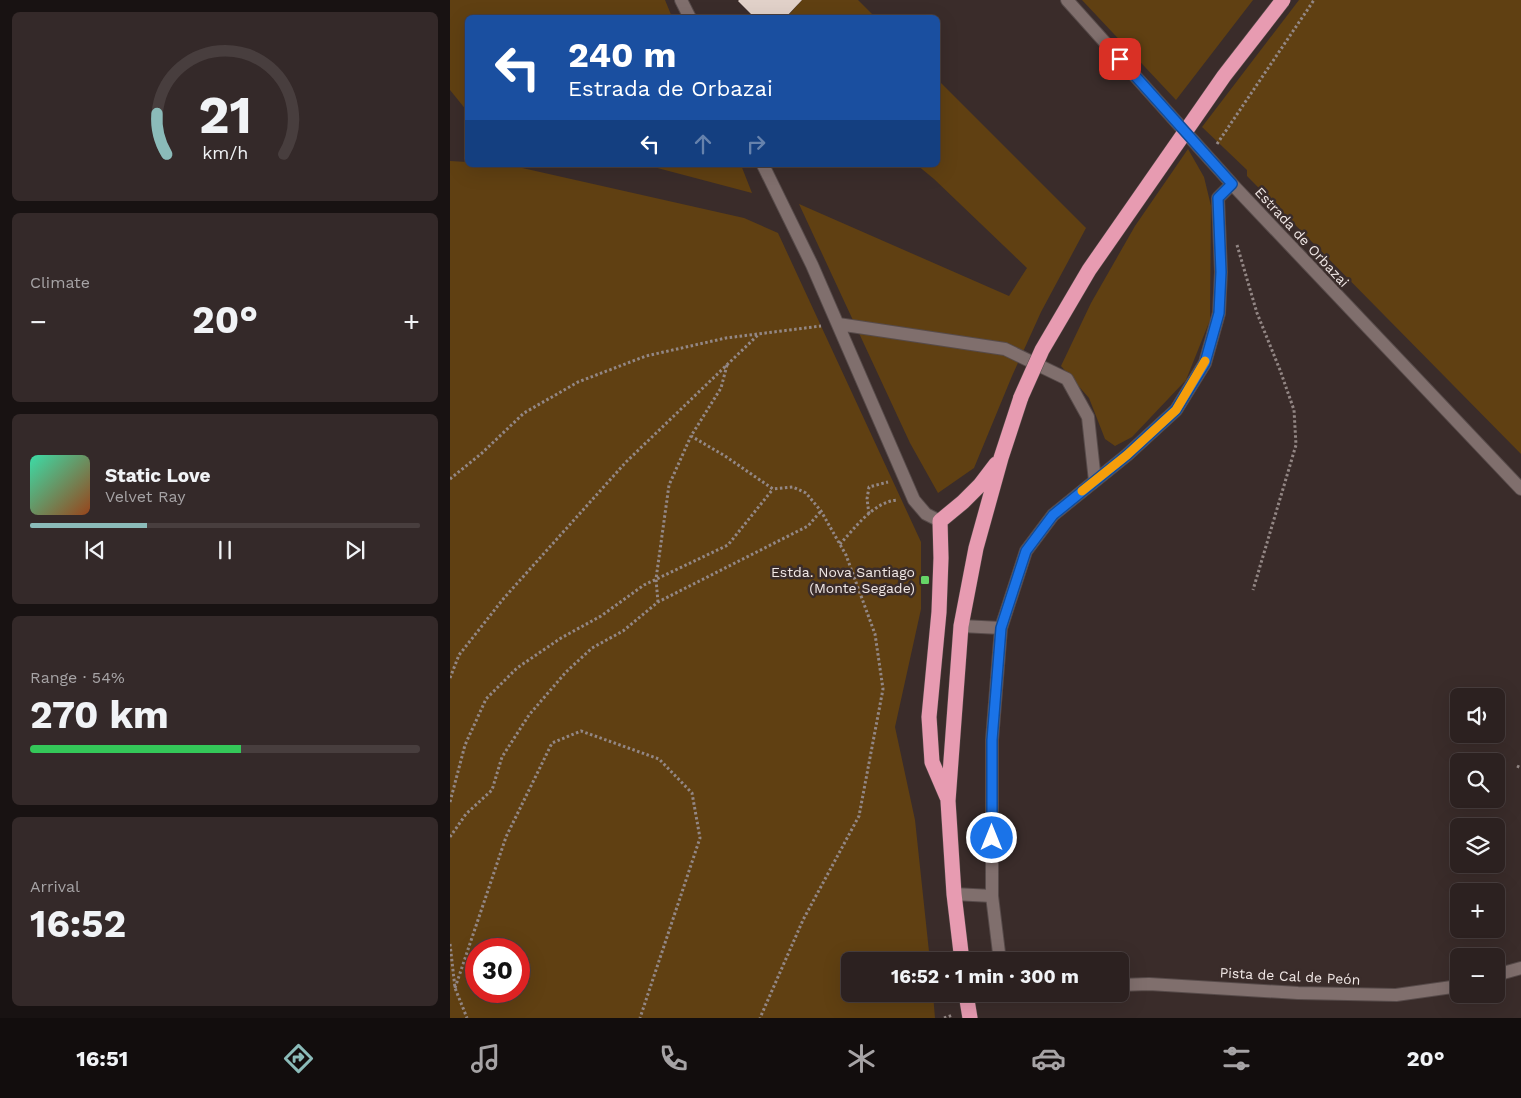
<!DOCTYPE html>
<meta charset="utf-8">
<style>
body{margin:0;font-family:"Work Sans",sans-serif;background:#342929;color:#f1f3f6;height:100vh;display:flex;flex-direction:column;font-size:19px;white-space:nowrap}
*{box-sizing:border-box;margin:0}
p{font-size:16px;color:#a6a3a5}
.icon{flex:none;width:28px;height:28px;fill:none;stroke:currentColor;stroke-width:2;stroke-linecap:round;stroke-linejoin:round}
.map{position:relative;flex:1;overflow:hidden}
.sheet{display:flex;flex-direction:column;gap:12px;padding:12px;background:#181212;width:450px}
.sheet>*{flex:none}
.hud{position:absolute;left:15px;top:15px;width:475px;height:152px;border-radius:8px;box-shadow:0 5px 20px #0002,0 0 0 1px #483e3e;background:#1a4fa0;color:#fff;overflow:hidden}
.buttons{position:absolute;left:1000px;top:688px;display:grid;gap:10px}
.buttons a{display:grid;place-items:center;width:55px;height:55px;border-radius:8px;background:#2c2120;box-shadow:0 5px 20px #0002,0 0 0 1px #483e3e;font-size:25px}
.speed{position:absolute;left:15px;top:938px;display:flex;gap:10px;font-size:25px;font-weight:700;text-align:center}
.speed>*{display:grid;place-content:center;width:65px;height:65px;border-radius:50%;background:#2c2120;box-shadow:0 5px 20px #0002,0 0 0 1px #483e3e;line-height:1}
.speed .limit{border:8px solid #d22;background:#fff;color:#111}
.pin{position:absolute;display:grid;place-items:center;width:42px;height:42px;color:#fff;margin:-21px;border-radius:10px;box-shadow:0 2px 8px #0006}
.me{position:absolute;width:55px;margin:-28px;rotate:0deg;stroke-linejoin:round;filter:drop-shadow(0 0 4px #0008)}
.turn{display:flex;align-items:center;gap:18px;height:105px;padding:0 20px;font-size:22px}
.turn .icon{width:65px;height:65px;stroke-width:2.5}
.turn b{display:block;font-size:35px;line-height:42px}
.lanes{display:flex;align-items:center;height:48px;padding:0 20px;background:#0003;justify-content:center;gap:25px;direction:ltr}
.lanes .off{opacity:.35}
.big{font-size:38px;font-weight:700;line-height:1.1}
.sheet .card{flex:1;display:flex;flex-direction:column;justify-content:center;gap:8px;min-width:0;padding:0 18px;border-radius:8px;background:#342929}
.sheet .dial{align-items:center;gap:0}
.dial svg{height:130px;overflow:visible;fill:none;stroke:#483e3e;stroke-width:7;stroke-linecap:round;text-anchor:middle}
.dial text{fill:#f1f3f6;stroke:none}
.song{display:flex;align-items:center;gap:15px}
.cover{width:60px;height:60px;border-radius:8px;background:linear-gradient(135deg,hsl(160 70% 55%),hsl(20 70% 35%))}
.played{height:5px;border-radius:2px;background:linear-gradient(90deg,#8bbbb9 30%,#483e3e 30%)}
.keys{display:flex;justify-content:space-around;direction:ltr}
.heat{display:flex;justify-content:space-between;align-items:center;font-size:28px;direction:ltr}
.charge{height:8px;border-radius:4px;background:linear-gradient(90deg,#34c759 54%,#483e3e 0)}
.trip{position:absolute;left:391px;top:952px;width:288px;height:50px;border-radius:8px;background:#2c2120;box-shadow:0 5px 20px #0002,0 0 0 1px #483e3e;font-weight:700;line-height:50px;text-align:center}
.tab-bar{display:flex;height:80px;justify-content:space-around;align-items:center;background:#120d0d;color:#a6a3a5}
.tab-bar .icon{width:35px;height:35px}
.tab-bar .current{color:#8bbbb9}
.tab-bar b{font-size:22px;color:#f1f3f6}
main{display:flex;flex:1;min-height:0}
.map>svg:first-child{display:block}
.green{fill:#604012;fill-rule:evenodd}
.building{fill:#e1d1c9}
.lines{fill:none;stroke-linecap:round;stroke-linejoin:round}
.minor-casing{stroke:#574b4a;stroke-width:14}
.highway-casing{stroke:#574b4a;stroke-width:16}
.path{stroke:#938785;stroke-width:3;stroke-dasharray:2.5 2.5;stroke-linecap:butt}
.minor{stroke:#806f6d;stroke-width:12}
.highway{stroke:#e79bb1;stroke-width:15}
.highway-bridge-casing{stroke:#574b4a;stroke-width:16;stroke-linecap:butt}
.highway-bridge{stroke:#e79bb1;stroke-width:15}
.route-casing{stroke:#114b97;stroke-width:12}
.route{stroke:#1a73e8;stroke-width:9}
.slow{stroke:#f59e0b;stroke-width:9}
.poi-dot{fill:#66d467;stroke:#3a2c2a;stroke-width:2}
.labels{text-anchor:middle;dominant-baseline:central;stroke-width:5;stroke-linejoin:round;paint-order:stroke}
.street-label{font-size:14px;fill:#f1e8e6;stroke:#3a2c2a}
.poi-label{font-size:14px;fill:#f1e8e6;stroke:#3a2c2a;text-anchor:end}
</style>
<main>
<section class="sheet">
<div class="card dial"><svg viewBox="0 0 100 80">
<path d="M14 69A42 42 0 1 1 86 69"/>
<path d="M14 69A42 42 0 0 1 8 44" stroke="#8bbbb9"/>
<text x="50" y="56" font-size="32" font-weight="700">21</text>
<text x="50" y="72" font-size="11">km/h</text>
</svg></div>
<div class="card"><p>Climate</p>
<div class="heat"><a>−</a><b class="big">20°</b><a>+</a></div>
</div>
<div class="card">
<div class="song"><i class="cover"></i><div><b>Static Love</b><p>Velvet Ray</p></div></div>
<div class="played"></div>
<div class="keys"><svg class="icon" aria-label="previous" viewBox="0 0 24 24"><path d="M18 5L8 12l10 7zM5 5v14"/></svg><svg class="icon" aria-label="pause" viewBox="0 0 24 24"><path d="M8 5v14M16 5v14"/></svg><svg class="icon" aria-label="next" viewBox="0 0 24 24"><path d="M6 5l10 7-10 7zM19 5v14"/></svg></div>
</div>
<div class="card"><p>Range · 54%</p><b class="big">270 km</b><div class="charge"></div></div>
<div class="card"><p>Arrival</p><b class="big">16:52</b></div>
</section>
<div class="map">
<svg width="1071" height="1018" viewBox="0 0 1071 1018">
<rect width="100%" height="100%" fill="#3a2c2a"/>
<!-- green -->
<path class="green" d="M0,0H215L222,17L18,18L17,111L0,90Z
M352,0H408L425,17L336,18Z
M632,0H803L726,100Z
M849,0H1071V454L797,176V170L752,127Z
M488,80L636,228L591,312L562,376L524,468L488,493L460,443L349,204L559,296L577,268L484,179L467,165H488Z
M738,149L754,177L761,206L760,320L736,380L682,437L665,446L655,439L639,398L611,366L641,303L685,226Z
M0,161L17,162L18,165H59L294,218L328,233L471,542V609L445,727L465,820L480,961H400V994H483L485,1018H0ZM26,949H69V991H26Z
M196,165H291L302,193Z"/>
<!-- building -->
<path class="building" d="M289,0H352L335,18H305L288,1Z"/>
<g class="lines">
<defs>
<path id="minor" d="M231,0L240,18
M617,0L782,184L1071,489
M313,165L362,265L464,500L476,514L490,521
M388,324L555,349L617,379L638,417L645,481
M511,626L551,628
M504,894L542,896
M550,961L542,896V740L551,628L576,551L603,515L677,455L726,410L755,363L769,313L771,272L768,198L782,184
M1046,975L1071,968
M670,985L699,984L848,993L946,995L1009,986"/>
<path id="highway" d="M497,797L482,762L479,717L489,612L491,558L490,521L513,502L530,485L546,464
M512,961L504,894L498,801L511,626L526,548L551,458L571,397
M516,994L520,1018"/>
</defs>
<!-- minor casing -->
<use href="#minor" class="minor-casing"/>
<!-- highway casing -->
<use href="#highway" class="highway-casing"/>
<!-- path -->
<path class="path" d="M767,144L864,0
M787,245L807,313L830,370L844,410L846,445L803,590
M277,365L271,388L241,436L275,456L323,489L343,487L356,493L371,511L396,555L425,634L433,689L409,816L353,920L310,1018
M0,479L32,453L74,413L128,382L196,356L276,338L371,326
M419,514L417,499L419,487L438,482
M390,544C405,528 424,501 448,500
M208,602L206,579L219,485L241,436
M0,678L9,655L54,598L176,462L309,334
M1067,766L1071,768
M0,802L15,745L36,699L67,668L111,638L151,616L194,585L278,545L323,489
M0,837L16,814L42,790L52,757L79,715L116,672L142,648L173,631L208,602L358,526L371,511
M0,944L5,988L17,1018
M5,988L56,837L102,743L131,731L209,759L242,793L250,838L190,1018
M494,1018L503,1015"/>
<!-- minor -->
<use href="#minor" class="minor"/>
<!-- highway -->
<use href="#highway" class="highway"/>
<defs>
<path id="highway-bridge" d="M571,397L592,350L639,270L774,76L833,0"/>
</defs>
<!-- highway-bridge casing -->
<use href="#highway-bridge" class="highway-bridge-casing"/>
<!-- highway-bridge -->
<use href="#highway-bridge" class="highway-bridge"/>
</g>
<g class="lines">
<defs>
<path id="route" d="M542,838V740L551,628L576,551L603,515L677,455L726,410L755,363L769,313L771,272L768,198L782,184L670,59"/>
</defs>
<!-- route casing -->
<use href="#route" class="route-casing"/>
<!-- route -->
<use href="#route" class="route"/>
<!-- slow -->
<path class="slow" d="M632,491L677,455L726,410L755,361"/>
</g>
<!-- markers -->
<rect class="poi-dot" x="470" y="575" width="10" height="10" rx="2.5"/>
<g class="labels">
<!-- street labels -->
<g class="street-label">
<text transform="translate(852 237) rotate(47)">Estrada de Orbazai</text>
<text transform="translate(840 976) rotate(3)">Pista de Cal de Peón</text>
</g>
<!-- poi labels -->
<g class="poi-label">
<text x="465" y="572">Estda. Nova Santiago<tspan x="465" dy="16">(Monte Segade)</tspan></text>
</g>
</g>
</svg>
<div class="buttons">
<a><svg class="icon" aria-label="sound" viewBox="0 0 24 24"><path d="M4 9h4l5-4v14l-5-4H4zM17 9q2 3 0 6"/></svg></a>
<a><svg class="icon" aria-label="search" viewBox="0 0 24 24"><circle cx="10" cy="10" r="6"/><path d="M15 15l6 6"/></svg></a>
<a><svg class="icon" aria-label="layers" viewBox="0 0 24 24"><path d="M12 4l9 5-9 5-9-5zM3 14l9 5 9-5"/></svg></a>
<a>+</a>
<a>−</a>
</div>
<div class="speed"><div class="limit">30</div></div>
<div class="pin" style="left:670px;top:59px;background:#d93025"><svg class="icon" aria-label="arrive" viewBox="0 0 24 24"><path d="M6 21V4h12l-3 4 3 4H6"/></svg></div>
<svg class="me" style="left:542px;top:838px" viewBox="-20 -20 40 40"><circle r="17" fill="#1a73e8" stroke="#fff" stroke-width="3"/><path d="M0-11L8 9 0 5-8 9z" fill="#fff"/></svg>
<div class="trip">16:52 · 1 min · 300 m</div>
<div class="hud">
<div class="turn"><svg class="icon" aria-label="left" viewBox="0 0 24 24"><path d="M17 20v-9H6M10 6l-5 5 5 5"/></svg><div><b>240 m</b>Estrada de Orbazai</div></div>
<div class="lanes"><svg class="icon" aria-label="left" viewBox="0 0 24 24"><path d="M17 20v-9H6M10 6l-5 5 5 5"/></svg><svg class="icon off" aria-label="ahead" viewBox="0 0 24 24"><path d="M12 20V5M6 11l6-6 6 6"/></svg><svg class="icon off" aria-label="right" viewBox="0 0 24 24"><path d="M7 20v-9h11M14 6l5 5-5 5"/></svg></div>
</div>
</div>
</main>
<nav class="tab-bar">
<b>16:51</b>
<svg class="icon current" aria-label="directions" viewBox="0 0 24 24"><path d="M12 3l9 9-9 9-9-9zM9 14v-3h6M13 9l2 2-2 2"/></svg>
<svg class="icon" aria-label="music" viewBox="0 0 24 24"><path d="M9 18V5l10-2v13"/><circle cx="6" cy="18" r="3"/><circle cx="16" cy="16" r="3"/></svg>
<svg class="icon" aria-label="phone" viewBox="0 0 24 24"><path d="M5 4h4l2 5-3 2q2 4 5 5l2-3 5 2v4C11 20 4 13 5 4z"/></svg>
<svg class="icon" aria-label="climate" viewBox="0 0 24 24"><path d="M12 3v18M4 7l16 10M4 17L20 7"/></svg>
<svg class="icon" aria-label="car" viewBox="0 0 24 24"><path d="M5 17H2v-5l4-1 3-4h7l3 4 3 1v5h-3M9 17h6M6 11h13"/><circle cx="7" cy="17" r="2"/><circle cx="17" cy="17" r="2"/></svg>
<svg class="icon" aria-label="filters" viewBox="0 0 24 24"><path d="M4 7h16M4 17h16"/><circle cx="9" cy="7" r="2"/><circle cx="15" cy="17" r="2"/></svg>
<b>20°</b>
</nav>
